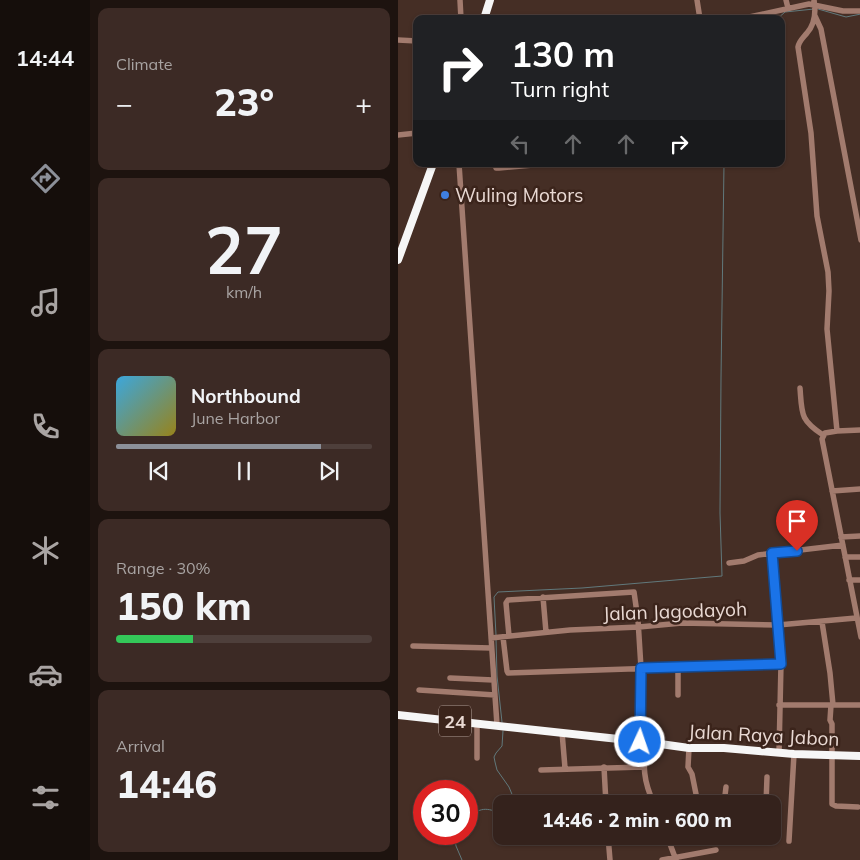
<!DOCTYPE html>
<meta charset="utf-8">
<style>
body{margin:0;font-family:Mulish,sans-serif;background:#3c2a25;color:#f1f3f6;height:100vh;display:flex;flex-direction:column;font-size:19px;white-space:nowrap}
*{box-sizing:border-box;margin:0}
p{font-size:16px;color:#a9a4a3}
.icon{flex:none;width:28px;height:28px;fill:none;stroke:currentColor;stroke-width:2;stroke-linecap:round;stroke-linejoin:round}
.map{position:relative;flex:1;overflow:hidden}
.drawer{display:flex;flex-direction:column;gap:8px;padding:8px;background:#1d130f;width:308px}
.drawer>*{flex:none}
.banner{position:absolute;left:15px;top:15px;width:372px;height:152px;border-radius:10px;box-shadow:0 1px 4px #0004,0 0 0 1px #4e3f3b;background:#202124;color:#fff;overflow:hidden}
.speed{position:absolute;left:15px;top:780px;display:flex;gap:10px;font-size:25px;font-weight:700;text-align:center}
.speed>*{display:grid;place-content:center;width:65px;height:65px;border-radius:50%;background:#34221c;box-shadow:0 1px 4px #0004,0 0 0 1px #4e3f3b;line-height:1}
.speed .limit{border:8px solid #d22;background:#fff;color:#111}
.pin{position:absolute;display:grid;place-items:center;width:42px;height:42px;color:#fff;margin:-51px -21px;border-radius:50% 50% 50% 0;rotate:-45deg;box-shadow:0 0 5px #0007}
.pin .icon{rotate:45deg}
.me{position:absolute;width:55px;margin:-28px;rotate:3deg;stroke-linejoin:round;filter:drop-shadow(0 0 4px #0008)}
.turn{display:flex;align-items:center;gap:18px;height:105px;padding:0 15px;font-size:22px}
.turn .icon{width:65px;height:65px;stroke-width:2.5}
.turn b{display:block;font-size:35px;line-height:42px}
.lanes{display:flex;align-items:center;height:48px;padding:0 15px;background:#0003;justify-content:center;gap:25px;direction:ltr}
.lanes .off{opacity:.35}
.big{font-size:38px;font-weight:800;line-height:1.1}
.drawer .widget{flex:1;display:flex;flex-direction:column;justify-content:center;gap:8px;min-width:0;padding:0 18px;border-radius:10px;background:#3c2a25}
.drawer .dial{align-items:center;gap:0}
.dial b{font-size:65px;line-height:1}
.song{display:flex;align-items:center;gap:15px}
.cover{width:60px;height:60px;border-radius:8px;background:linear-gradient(135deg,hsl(200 70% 55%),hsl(50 70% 35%))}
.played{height:5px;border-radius:2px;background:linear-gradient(90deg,#8c9099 80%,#4e3f3b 80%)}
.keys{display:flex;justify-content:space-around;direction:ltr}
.heat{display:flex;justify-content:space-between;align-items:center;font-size:28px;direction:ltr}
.charge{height:8px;border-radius:4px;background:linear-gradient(90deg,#34c759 30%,#4e3f3b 0)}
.trip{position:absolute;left:95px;top:795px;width:288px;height:50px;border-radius:10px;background:#34221c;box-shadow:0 1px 4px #0004,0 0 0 1px #4e3f3b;font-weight:800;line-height:50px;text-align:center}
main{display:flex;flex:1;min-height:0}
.tab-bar{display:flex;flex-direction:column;width:90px;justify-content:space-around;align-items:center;background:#150e0b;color:#a9a4a3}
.tab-bar .icon{width:35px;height:35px}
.tab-bar .on{color:#8c9099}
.tab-bar b{font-size:22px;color:#f1f3f6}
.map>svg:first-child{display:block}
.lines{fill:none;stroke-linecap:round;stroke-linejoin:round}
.stream{stroke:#61797c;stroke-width:1}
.minor{stroke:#a27b6e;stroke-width:5.5}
.highway{stroke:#f6f6f6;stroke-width:8}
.route-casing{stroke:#114b97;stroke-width:12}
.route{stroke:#1a73e8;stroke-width:9}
.shop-dot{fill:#3f7fe0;stroke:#3b241b;stroke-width:2}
.labels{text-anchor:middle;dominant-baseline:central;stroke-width:5;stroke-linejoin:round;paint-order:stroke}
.shield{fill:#3b241b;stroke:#b5a39c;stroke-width:1}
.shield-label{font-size:18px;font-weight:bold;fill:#e9d9d3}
.poi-label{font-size:19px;fill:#e9d9d3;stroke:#3b241b;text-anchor:start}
.street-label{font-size:19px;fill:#e9d9d3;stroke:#3b241b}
</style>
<main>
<nav class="tab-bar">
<b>14:44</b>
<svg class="icon on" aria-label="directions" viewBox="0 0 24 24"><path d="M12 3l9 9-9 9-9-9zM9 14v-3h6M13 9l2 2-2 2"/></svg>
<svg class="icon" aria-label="music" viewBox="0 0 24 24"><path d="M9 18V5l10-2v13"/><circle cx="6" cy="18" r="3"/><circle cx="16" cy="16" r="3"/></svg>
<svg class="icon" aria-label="phone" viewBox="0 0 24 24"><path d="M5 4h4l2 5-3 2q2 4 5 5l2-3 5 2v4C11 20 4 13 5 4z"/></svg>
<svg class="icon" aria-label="climate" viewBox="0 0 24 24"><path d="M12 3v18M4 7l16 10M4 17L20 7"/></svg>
<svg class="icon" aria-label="car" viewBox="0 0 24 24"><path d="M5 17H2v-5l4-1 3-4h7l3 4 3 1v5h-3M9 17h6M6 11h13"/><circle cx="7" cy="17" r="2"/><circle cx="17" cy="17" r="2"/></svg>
<svg class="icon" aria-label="filters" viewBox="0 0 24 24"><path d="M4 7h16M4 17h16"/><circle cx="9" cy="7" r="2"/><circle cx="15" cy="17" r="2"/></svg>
</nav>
<section class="drawer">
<div class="widget"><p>Climate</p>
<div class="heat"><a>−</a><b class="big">23°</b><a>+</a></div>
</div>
<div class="widget dial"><b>27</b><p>km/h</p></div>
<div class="widget">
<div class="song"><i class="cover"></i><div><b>Northbound</b><p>June Harbor</p></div></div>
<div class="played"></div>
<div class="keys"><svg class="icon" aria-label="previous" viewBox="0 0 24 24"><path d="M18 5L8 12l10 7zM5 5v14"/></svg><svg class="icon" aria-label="pause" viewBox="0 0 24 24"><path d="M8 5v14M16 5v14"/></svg><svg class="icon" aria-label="next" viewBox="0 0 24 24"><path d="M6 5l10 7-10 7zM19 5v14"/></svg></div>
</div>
<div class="widget"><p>Range · 30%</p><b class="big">150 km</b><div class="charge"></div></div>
<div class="widget"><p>Arrival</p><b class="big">14:46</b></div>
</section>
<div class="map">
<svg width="463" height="860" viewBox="0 0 463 860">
<rect width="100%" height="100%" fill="#452e25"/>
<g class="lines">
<!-- stream -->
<path class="stream" d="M420,9L448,17L463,14
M379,19L387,12L416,9
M98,635L96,597L100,592L184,588L324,576L322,513L323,378L326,164
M98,639L99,676L104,722
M105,731L104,746L98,753L96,757L97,762L99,770L111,787L118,804
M69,819C82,807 88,807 104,814
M56,834L58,846L64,860"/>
<!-- minor -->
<path class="minor" d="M62,0L63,19
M299,0L302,19
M388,0L390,8
M416,0C418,12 417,24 409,33C405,38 401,41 400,47L413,133L419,216L430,272L431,291L429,329L439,431L427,433L424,439L463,637
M417,16L423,29L463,240
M342,19L411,4L445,11H463
M0,40L19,41
M0,135L19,133
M61,164L99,725
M97,164L98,168H101L146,164
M402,388C404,414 402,420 425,435
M439,431L463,430
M434,491L463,489
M443,537L463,536
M374,553L383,664L381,753
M447,557H463
M331,563L346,561L360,555L445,545
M451,580H463
M145,597L148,632
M424,622L432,673L435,705
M111,636L108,603L110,600L236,592L240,620L243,668L242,742
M105,637L109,671L110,673L383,664
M93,638L172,630L241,627L284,623L380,625L458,618
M15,646L93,648
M52,678L95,680
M21,690L97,695
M280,695V666
M381,705H463
M433,705L432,720L434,724V804L438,806L460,807
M164,732L167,768
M248,742C245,767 245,780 256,804
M291,748L290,767L294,774L300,804
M79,758V723
M206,767L208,804
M143,770L245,767
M326,804L328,787
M368,804L369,777
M210,836L212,860
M269,836L278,860
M391,841L396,754
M264,860L318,850"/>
<!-- highway -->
<path class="highway" d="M86,19L92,0
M0,260L35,164
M0,715L248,742L291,748H326L396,754L463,756"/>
</g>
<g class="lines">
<defs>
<path id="route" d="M242,742L243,668L383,664L374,553L399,551"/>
</defs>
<!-- route casing -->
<use href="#route" class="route-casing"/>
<!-- route -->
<use href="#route" class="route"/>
</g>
<!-- markers -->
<circle class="shop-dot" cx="47" cy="195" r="5"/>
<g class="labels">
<!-- shield labels -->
<rect class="shield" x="41" y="705.5" width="32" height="31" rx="4"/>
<g class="shield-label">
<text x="57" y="721">24</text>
</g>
<!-- poi labels -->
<g class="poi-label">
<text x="57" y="195">Wuling Motors</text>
</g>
<!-- street labels -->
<g class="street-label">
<text transform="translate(277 611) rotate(-2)">Jalan Jagodayoh</text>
<text transform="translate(366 735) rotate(3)">Jalan Raya Jabon</text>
</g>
</g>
</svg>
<div class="speed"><div class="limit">30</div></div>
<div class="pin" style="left:399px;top:551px;background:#d93025"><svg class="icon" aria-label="arrive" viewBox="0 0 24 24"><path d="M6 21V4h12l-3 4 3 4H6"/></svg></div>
<svg class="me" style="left:242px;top:742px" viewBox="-20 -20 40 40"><circle r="17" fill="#1a73e8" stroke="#fff" stroke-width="3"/><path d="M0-11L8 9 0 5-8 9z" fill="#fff"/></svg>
<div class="trip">14:46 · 2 min · 600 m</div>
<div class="banner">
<div class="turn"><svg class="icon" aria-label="right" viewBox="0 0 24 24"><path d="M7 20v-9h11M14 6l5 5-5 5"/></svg><div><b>130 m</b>Turn right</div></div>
<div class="lanes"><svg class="icon off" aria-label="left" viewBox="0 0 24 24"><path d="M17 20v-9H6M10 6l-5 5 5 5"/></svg><svg class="icon off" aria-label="ahead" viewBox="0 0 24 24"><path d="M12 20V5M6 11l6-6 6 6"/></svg><svg class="icon off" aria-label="ahead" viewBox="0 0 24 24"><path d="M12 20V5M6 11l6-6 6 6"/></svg><svg class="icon" aria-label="right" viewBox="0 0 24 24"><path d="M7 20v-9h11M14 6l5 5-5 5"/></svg></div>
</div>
</div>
</main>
